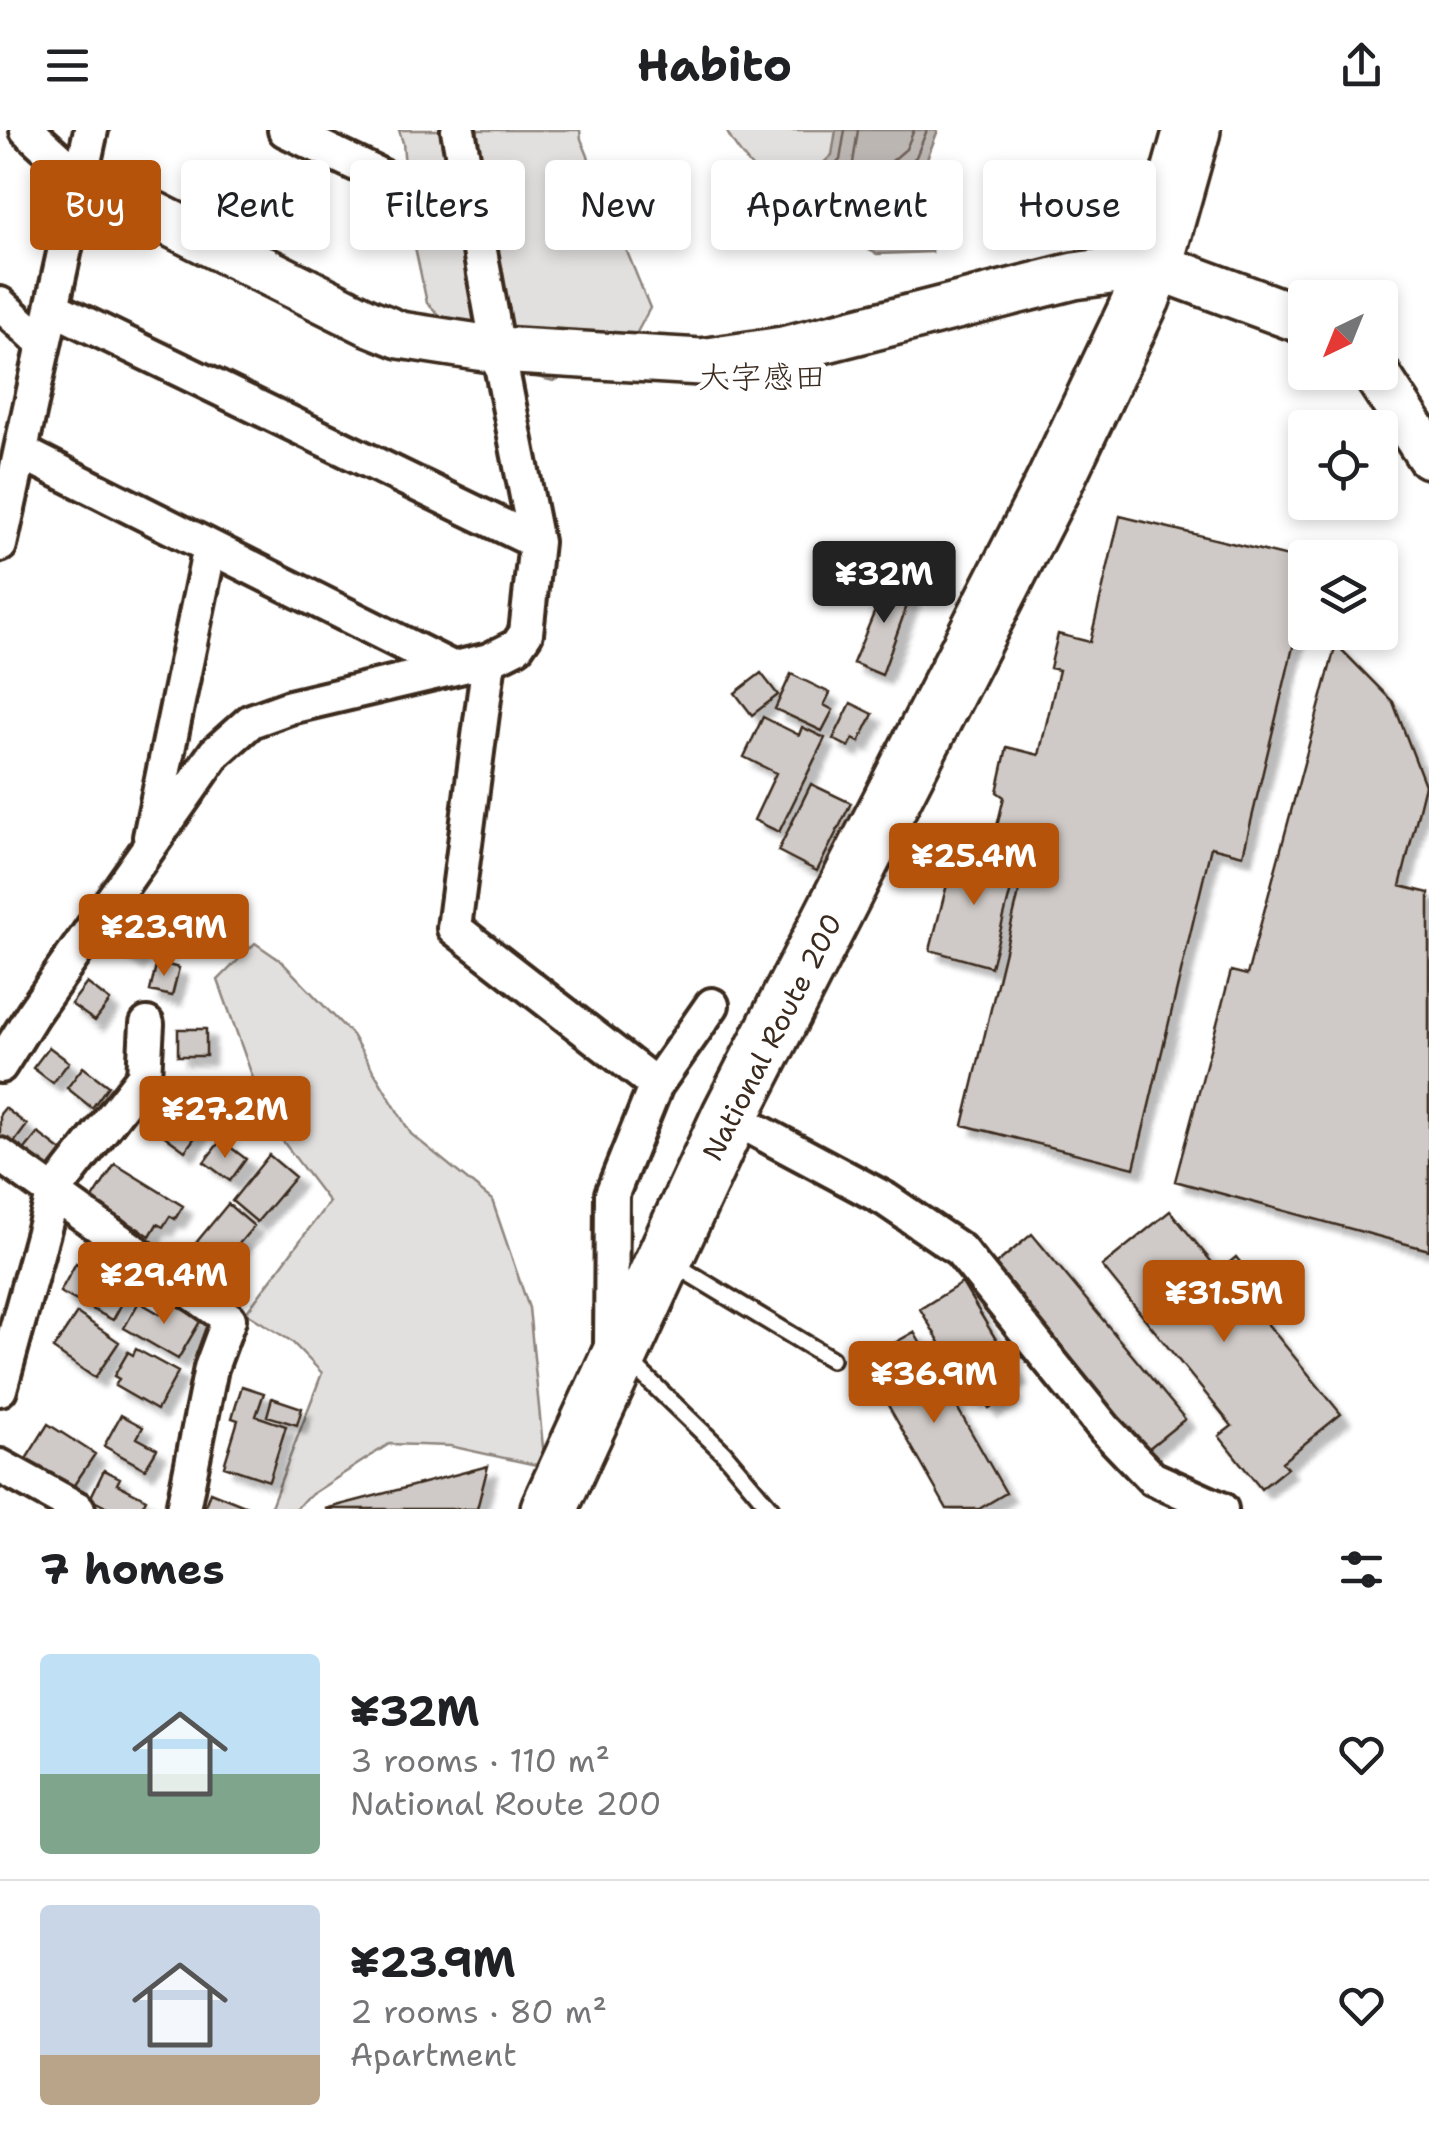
<!DOCTYPE html>
<meta charset="utf-8">
<style>
:root{--surface:#fff;--page:#f6f6f6;--text:#202124;--muted:#757577;--line:#e0e0e0;--accent:#b45309}
body{margin:0;font-family:"Shantell Sans","Klee One",sans-serif;background:var(--page);color:var(--text);height:100vh;display:flex;flex-direction:column;font-size:38px;white-space:nowrap}
*{box-sizing:border-box;margin:0}
p{font-size:32px;color:var(--muted)}
.icon{flex:none;width:55px;height:55px;fill:none;stroke:currentColor;stroke-width:2;stroke-linecap:round;stroke-linejoin:round}
.map{position:relative;height:1379px;overflow:hidden}
.panel{display:flex;flex-direction:column;background:var(--surface);flex:1}
.panel>*{flex:none}
.top-card{position:absolute;left:30px;top:30px;width:1370px;height:90px;display:flex;gap:20px}
.needle{width:65px;rotate:223deg}
.tools{position:absolute;left:1288px;top:150px;display:grid;gap:20px}
.tools a{display:grid;place-items:center;width:110px;height:110px;border-radius:10px;background:var(--surface);box-shadow:0 5px 15px #0003;font-size:50px}
.price{position:absolute;translate:-50% -85px;padding:0 22px;border-radius:10px;background:var(--accent);color:#fff;font-size:32px;line-height:65px;filter:drop-shadow(0 2px 5px #0008)}
.price::after{content:'';position:absolute;left:50%;top:60px;width:30px;height:22px;margin-left:-15px;background:inherit;clip-path:polygon(0 0,100% 0,50% 100%)}
.price.active{background:#222;color:#fff}
ul{padding:0;list-style:none}
li{display:flex;align-items:center;gap:30px;height:250px;padding:0 40px}
li+li{border-top:2px solid var(--line)}
li span{display:grid;place-items:center;flex:none;width:280px;height:200px;border-radius:10px;color:#555}
li>.icon{margin-inline-start:auto}
span .icon{width:120px;height:120px;fill:#fffc;stroke-width:1}
li b{font-size:42px}
h2{display:flex;justify-content:space-between;align-items:center;height:120px;padding:0 40px;font-size:42px}
.tag{padding:0 35px;border-radius:10px;background:var(--surface);box-shadow:0 5px 15px #0003;font-size:35px;line-height:90px}
.tag.active{background:var(--accent);color:#fff}
header{display:flex;justify-content:space-between;align-items:center;height:130px;padding:0 40px;background:var(--surface);font-size:45px;font-weight:700}
.map>svg:first-child{display:block}
.green{fill:#e2e0de;stroke:#8e857e;stroke-width:2.5}
.water{fill:#bcb6b3;stroke:#887e77;stroke-width:2.5}
.lines{fill:none;stroke-linecap:round;stroke-linejoin:round}
.shore{stroke:#6f625a;stroke-width:2.5}
.building{fill:#cfcac7;stroke:#3b2a1e;stroke-width:2.5;filter:url(#shadow)}
.lane-casing{stroke:#3b2a1e;stroke-width:22}
.street-casing{stroke:#3b2a1e;stroke-width:40}
.secondary-casing{stroke:#3b2a1e;stroke-width:52}
.highway-casing{stroke:#3b2a1e;stroke-width:62}
.lane{stroke:#fff;stroke-width:15}
.street{stroke:#fff;stroke-width:32}
.secondary{stroke:#fff;stroke-width:45}
.highway{stroke:#fff;stroke-width:55}
.labels{text-anchor:middle;dominant-baseline:central;stroke-width:10;stroke-linejoin:round;paint-order:stroke}
.street-label{font-size:28px;fill:#3b2a1e;stroke:#fff}
.quarter-label{font-size:32px;fill:#3b2a1e;stroke:#fff}
</style>
<header><svg class="icon" aria-label="menu" viewBox="0 0 24 24"><path d="M4 6h16M4 12h16M4 18h16"/></svg>Habito<svg class="icon" aria-label="share" viewBox="0 0 24 24"><path d="M12 15V3M7 8l5-5 5 5M5 13v7h14v-7"/></svg></header>
<div class="map">
<svg width="1429" height="1379" viewBox="0 0 1429 1379">
<defs>
<filter id="shadow"><feDropShadow dx="9" dy="9" stdDeviation="2.5" flood-color="#0004"/></filter>
</defs>
<rect width="100%" height="100%" fill="#fff"/>
<filter id="ink" filterUnits="userSpaceOnUse"><feTurbulence type="fractalNoise" baseFrequency=".01" numOctaves="2"/><feDisplacementMap in="SourceGraphic" scale="20" xChannelSelector="R" yChannelSelector="G"/><feConvolveMatrix kernelMatrix="1 2 1 2 8 2 1 2 1" color-interpolation-filters="sRGB"/></filter>
<g filter="url(#ink)">
<path class="green" d="M399 0H580L581 9 650 178 634 208 603 232 553 251 517 242 462 207 427 173 410 94 403 13Z
M726 0H929C921 29 901 61 878 81 866 91 848 96 834 103 795 76 747 43 726 0Z
M255 813 281 831 352 905 411 1004 492 1070 529 1178 545 1337 450 1316 389 1314 306 1368 296 1379H270L322 1243 291 1211 246 1183 329 1072 269 993 218 850Z"/>
<path class="water" d="M836 0H938L925 34 901 53 932 122 877 124 857 114 845 92 785 69 832 25Z"/>
<g class="lines">
<path class="shore" d="M845 0 840 30 809 60 807 65 851 84 864 106 878 113 908 112 911 109 891 52 894 45 916 27 927 0
M858 0 853 33 832 56 830 60 833 63C841 66 851 69 858 74 874 86 866 102 891 100L893 95 879 60V47L885 37 906 19 914 0"/>
</g>
<path class="building" d="M1120 386 1305 431V467L1243 725 1211 717 1134 1038 963 995 1028 725 992 717 1004 667 997 662 1007 617 1039 625 1059 540 1050 538 1058 504 1090 512Z
M890 445 914 456 882 545 853 533Z
M1336 514 1393 572 1425 655 1400 756 1429 763V1120L1175 1051 1231 841 1247 845Z
M761 543 778 565 752 585 735 563Z
M791 544 830 563 824 575 833 580 822 601 775 579Z
M851 573 873 584 859 612 853 609 849 617 833 609Z
M763 587 799 605 802 597 825 608 779 702 754 690 776 643 744 627Z
M811 654 851 673 817 741 778 721Z
M956 720 1017 736 991 837 930 820Z
M127 794 150 811 135 831 112 813Z
M157 832 179 838 172 866 150 861Z
M87 853 110 871 95 891 71 874Z
M178 899H206V926H178Z
M49 917 69 932 53 953 33 938Z
M83 937 108 956 92 978 67 958Z
M5 978 27 995 10 1018 0 1010V984Z
M176 979 201 999 185 1021 159 1002Z
M38 1003 63 1022 47 1043 21 1024Z
M221 1010 246 1029 230 1051 204 1032Z
M269 1025 295 1047 257 1092 232 1071Z
M115 1034 183 1076 175 1089 170 1086 163 1097 157 1094 150 1106 92 1070Z
M228 1074 254 1096 216 1141 190 1120Z
M1170 1081 1219 1141 1236 1127 1266 1164 1252 1175 1341 1284 1282 1332 1287 1338 1261 1359 1219 1306 1232 1296 1102 1136Z
M1032 1104 1185 1289 1143 1323 990 1139Z
M76 1133 128 1162 113 1190 60 1162Z
M962 1153 1018 1246 1005 1254 1012 1265 989 1278 980 1264 973 1268 920 1179Z
M168 1171 201 1190 178 1229 124 1198 139 1172 160 1184Z
M77 1183 119 1212 95 1248 53 1219Z
M914 1202 1006 1363 979 1379H947L863 1231Z
M136 1219 178 1242 157 1280 115 1256 119 1249 114 1246 128 1222 133 1225Z
M242 1256 264 1263 256 1286 286 1296 269 1351 224 1336 238 1290 232 1288Z
M272 1268 302 1278 297 1295 267 1286Z
M121 1285 143 1297 137 1308 157 1319 145 1339 104 1316Z
M48 1294 95 1324 72 1358 26 1329Z
M488 1336 477 1379H325Z
M104 1340 120 1348 117 1354 146 1369 141 1379H110L90 1369Z
M210 1362 252 1379H204Z"/>
<g class="lines">
<g class="lane-casing">
<path id="lane" d="M672 1133 831 1229
M627 1229 724 1323 771 1379"/>
</g>
<g class="street-casing">
<path id="street" d="M27 0 80 48
M285 0 473 90
M0 174 44 214
M53 178 536 412
M21 322 452 538
M0 415 91 0
M489 530 454 798 656 955
M150 707 210 417
M0 936 33 883 215 623 251 591 290 577 489 530 517 516 526 503 536 412 498 220 458 0
M730 986 885 1069 960 1120 1105 1299 1152 1348 1221 1379
M0 1025 229 1189 211 1238 183 1379
M611 1219 612 1064 656 955 712 875
M0 1259 54 1062 144 946 147 894
M0 1336 78 1379"/>
</g>
<g class="secondary-casing">
<path id="secondary" d="M80 48 368 192 400 205 498 220 701 232 783 220 1074 146 1154 135 1305 191
M1375 242 1429 325"/>
</g>
<g class="highway-casing">
<path id="highway" d="M549 1379 730 986 1053 355 1142 168 1154 135 1192 0"/>
</g>
<use href="#lane" class="lane"/>
<use href="#street" class="street"/>
<use href="#secondary" class="secondary"/>
<use href="#highway" class="highway"/>
</g>
</g>
<g class="labels">
<g class="street-label">
<text transform="translate(772 907) rotate(-63)">National Route 200</text>
</g>
<g class="quarter-label">
<text x="762" y="246">大字感田</text>
</g>
</g>
</svg>
<div class="tools">
<a><svg class="needle" viewBox="-14 -14 28 28"><path d="M0-13l5 13h-10z" fill="#e53935"/><path d="M0 13l5-13h-10z" fill="#757577"/></svg></a>
<a><svg class="icon" aria-label="locate" viewBox="0 0 24 24"><circle cx="12" cy="12" r="6"/><path d="M12 2v4M12 18v4M2 12h4M18 12h4"/></svg></a>
<a><svg class="icon" aria-label="layers" viewBox="0 0 24 24"><path d="M12 4l9 5-9 5-9-5zM3 14l9 5 9-5"/></svg></a>
</div>
<b class="price active" style="left:884px;top:496px">¥32M</b>
<b class="price" style="left:974px;top:778px">¥25.4M</b>
<b class="price" style="left:164px;top:849px">¥23.9M</b>
<b class="price" style="left:225px;top:1031px">¥27.2M</b>
<b class="price" style="left:164px;top:1197px">¥29.4M</b>
<b class="price" style="left:1224px;top:1215px">¥31.5M</b>
<b class="price" style="left:934px;top:1296px">¥36.9M</b>
<div class="top-card">
<a class="tag active">Buy</a>
<a class="tag">Rent</a>
<a class="tag">Filters</a>
<a class="tag">New</a>
<a class="tag">Apartment</a>
<a class="tag">House</a>
</div>
</div>
<section class="panel">
<h2>7 homes<svg class="icon" aria-label="filters" viewBox="0 0 24 24"><path d="M4 7h16M4 17h16"/><circle cx="9" cy="7" r="2"/><circle cx="15" cy="17" r="2"/></svg></h2>
<ul>
<li><span style="background:linear-gradient(#bfe0f5 60%,#7fa58c 0)"><svg class="icon" aria-label="home" viewBox="0 0 24 24"><path d="M3 11l9-7 9 7M6 9v11h12V9"/></svg></span><div><b>¥32M</b><p>3 rooms · 110 m²</p><p>National Route 200</p></div><svg class="icon" aria-label="heart" viewBox="0 0 24 24"><path d="M12 20l-8-8c-3-5 5-10 8-4 3-6 11-1 8 4z"/></svg></li>
<li><span style="background:linear-gradient(#c9d6e8 75%,#b9a48a 0)"><svg class="icon" aria-label="home" viewBox="0 0 24 24"><path d="M3 11l9-7 9 7M6 9v11h12V9"/></svg></span><div><b>¥23.9M</b><p>2 rooms · 80 m²</p><p>Apartment</p></div><svg class="icon" aria-label="heart" viewBox="0 0 24 24"><path d="M12 20l-8-8c-3-5 5-10 8-4 3-6 11-1 8 4z"/></svg></li>
</ul>
</section>
